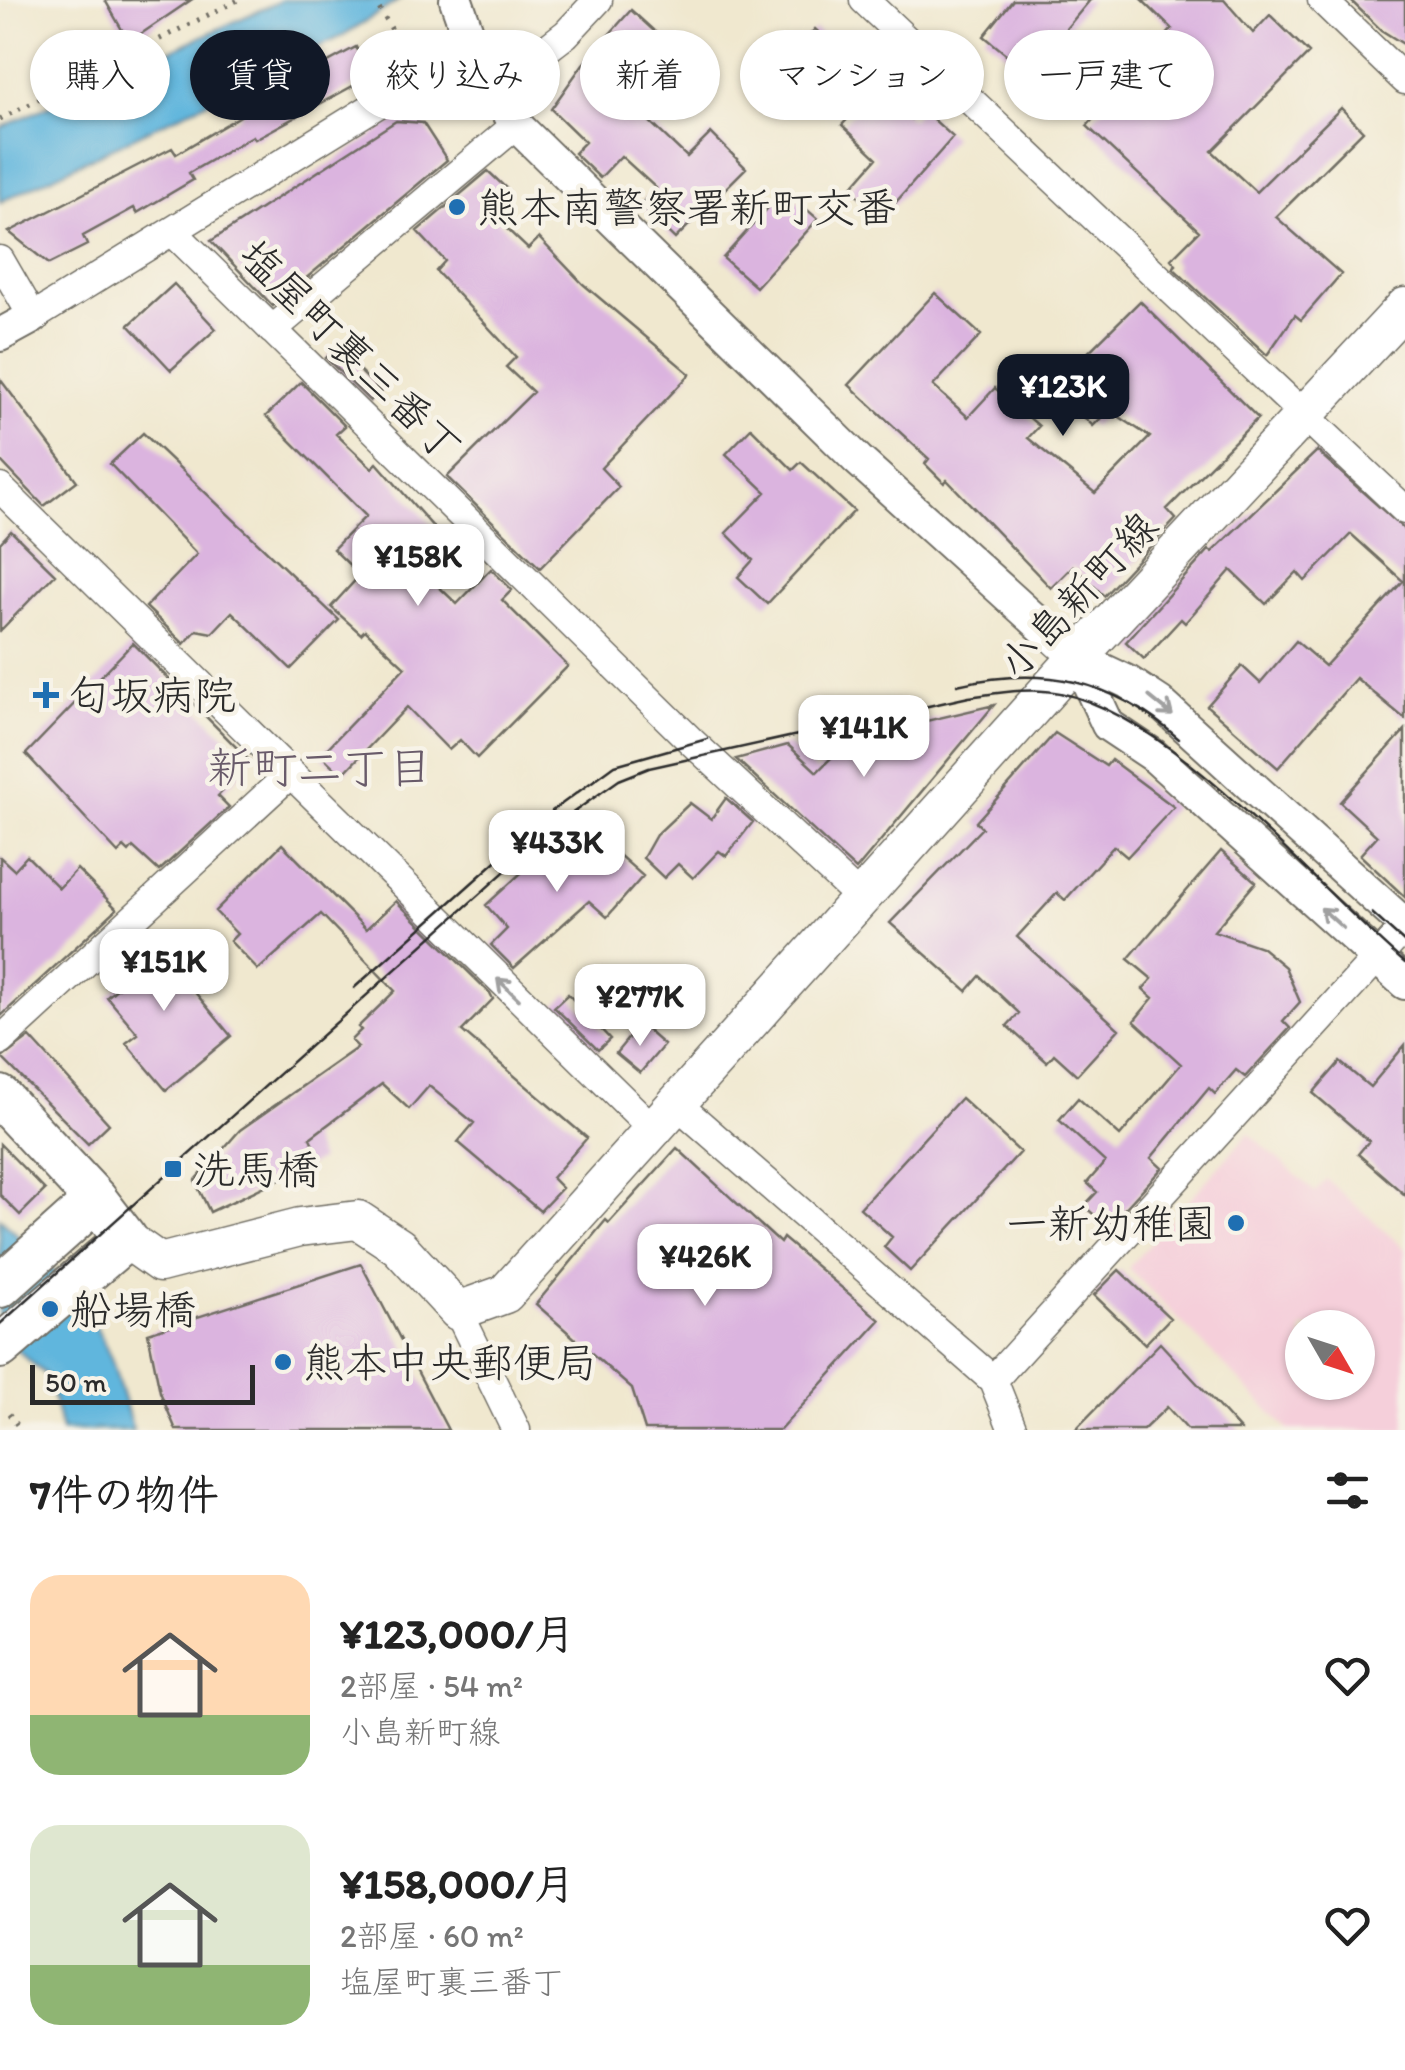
<!DOCTYPE html>
<html lang="ja">
<meta charset="utf-8">
<style>
:root{--surface:#fff;--page:#f2f2f2;--text:#222;--muted:#767676;--accent:#111827}
body{margin:0;font-family:Itim,"Klee One",sans-serif;background:var(--page);color:var(--text);height:100vh;display:flex;flex-direction:column;font-size:38px;white-space:nowrap}
*{box-sizing:border-box;margin:0}
p{font-size:32px;color:var(--muted)}
.icon{flex:none;width:55px;height:55px;fill:none;stroke:currentColor;stroke-width:2;stroke-linecap:round;stroke-linejoin:round}
.map{position:relative;height:1430px;overflow:hidden}
.sheet{display:flex;flex-direction:column;background:var(--surface);flex:1}
.sheet>*{flex:none}
.top-card{position:absolute;left:30px;top:30px;width:1345px;height:90px;display:flex;gap:20px}
.needle{width:65px;rotate:129deg}
.buttons{position:absolute;left:1285px;top:1310px;display:grid;gap:20px}
.buttons a{display:grid;place-items:center;width:90px;height:90px;border-radius:50%;background:var(--surface);box-shadow:0 2px 8px #0004;font-size:50px}
.scale{position:absolute;left:30px;bottom:25px;width:225px;box-sizing:border-box;padding-left:10px;border:5px solid #2b2b2b;border-top:0;font-size:28px;line-height:35px;white-space:nowrap;color:#2b2b2b;-webkit-text-stroke:8px #f7f3e8;paint-order:stroke}
.price{position:absolute;translate:-50% -85px;padding:0 22px;border-radius:20px;background:#fff;color:#222;font-size:32px;line-height:65px;filter:drop-shadow(0 2px 5px #0008)}
.price::after{content:'';position:absolute;left:50%;top:60px;width:30px;height:22px;margin-left:-15px;background:inherit;clip-path:polygon(0 0,100% 0,50% 100%)}
.price.on{background:var(--accent);color:#fff}
ul{padding:0;list-style:none}
li{display:flex;align-items:center;gap:30px;height:250px;padding:0 30px}
li span{display:grid;place-items:center;flex:none;width:280px;height:200px;border-radius:30px;color:#555}
li>.icon{margin-inline-start:auto}
span .icon{width:120px;height:120px;fill:#fffc;stroke-width:1}
li b{font-size:42px}
h2{display:flex;justify-content:space-between;align-items:center;height:120px;padding:0 30px;font-size:42px}
.chip{padding:0 35px;border-radius:45px;background:var(--surface);box-shadow:0 2px 8px #0004;font-size:35px;line-height:90px}
.chip.on{background:var(--accent);color:#fff}
.map>svg:first-child{display:block}
.built{fill:#f5cfda;fill-rule:evenodd}
.water{fill:#61b6dd;stroke:#467084;stroke-width:2.5}
.building{fill:#dbb4df}
.lines{fill:none;stroke-linecap:round;stroke-linejoin:round}
.minor-casing{stroke:#706d64;stroke-width:31}
.tertiary-casing{stroke:#706d64;stroke-width:36}
.secondary-casing{stroke:#706d64;stroke-width:41}
.primary-casing{stroke:#706d64;stroke-width:46}
.path{stroke:#706d64;stroke-width:5;stroke-dasharray:2.5 8;stroke-linecap:butt}
.minor{stroke:#fff;stroke-width:28}
.tertiary{stroke:#fff;stroke-width:32}
.secondary{stroke:#fff;stroke-width:38}
.primary{stroke:#fff;stroke-width:42}
.tram{stroke:#2b2b2b;stroke-width:2.5}
.oneway{stroke:#a0a0a0}
.poi-dot{fill:#1f6fb2;stroke:#f7f3e8;stroke-width:4}
.labels{text-anchor:middle;dominant-baseline:central;stroke-width:9;stroke-linejoin:round;paint-order:stroke}
.poi-label{font-size:42px;fill:#2b2b2b;stroke:#f7f3e8;text-anchor:start}
.street-label{font-size:42px;fill:#2b2b2b;stroke:#f7f3e8}
.neighbourhood-label{font-size:45px;fill:#695b6a;stroke:#f7f3e8}
</style>
<div class="map">
<svg width="1405" height="1430" viewBox="0 0 1405 1430">
<rect width="100%" height="100%" fill="#f7f3e8"/>
<filter id="ink" filterUnits="userSpaceOnUse"><feTurbulence type="fractalNoise" baseFrequency=".01" numOctaves="2"/><feDisplacementMap in="SourceGraphic" scale="20" xChannelSelector="R" yChannelSelector="G"/><feConvolveMatrix kernelMatrix="1 2 1 2 8 2 1 2 1" color-interpolation-filters="sRGB"/></filter>
<filter id="wash" filterUnits="userSpaceOnUse"><feTurbulence type="fractalNoise" baseFrequency=".0048" numOctaves="4" result="noise"/><feDisplacementMap in="SourceGraphic" scale="40" xChannelSelector="R" yChannelSelector="G"/><feGaussianBlur stdDeviation="2.25" result="paint"/><feColorMatrix in="noise" values="0 0 0 0 0 0 0 0 0 0 0 0 0 0 0 0 0 1.4 0 .05"/><feComposite in="paint" operator="in"/></filter>
<g filter="url(#wash)">
<rect width="100%" height="100%" fill="#f0e8cf"/>
<path class="built" d="M1249 1133 1315 1192 1326 1179 1405 1249V1430H1288L1128 1268ZM1302 1328H1358V1382H1302Z"/>
<path class="water" d="M282 0H399L344 35 0 202V128Z
M0 1218 83 1300 111 1358 133 1430H61L48 1377 0 1335Z"/>
<g id="blocks">
<path class="building" d="M105 0H191L129 42Z
M1013 0H1090L1029 73 984 36Z
M1142 0H1224L1253 33 1270 15 1309 53 1212 151 1256 192 1341 108 1363 131 1276 217 1341 274 1301 320 1295 315 1267 355 1173 268 1176 265 1171 259 1199 231 1087 126 1172 29Z
M1350 0H1405V45L1381 30Z
M631 10 675 50 629 102 687 157 711 133 746 168 675 239 640 205 656 188 621 156 600 178 574 153 585 142 551 109 583 64Z
M815 29 911 119 921 108 953 137 882 218 850 189 877 158 842 125 856 110 829 84 814 99 780 67Z
M356 47 371 76 255 139 253 136 189 173 193 180 137 213 134 208 83 236 87 245 49 264 9 232 172 148 176 154 242 115 239 110Z
M396 121 423 123 447 160 273 306 211 241Z
M488 171 508 190 488 211 528 249 539 238 583 284 690 374 601 468 619 487 540 568 447 477 533 392 506 367 516 357 436 271 445 261 417 231Z
M784 190 818 219 756 287 723 258Z
M174 284 216 329 171 370 129 325Z
M935 293 981 335 933 386 968 417 995 388 1039 426 1028 438 1095 493 1150 437 1109 410 1093 426 1053 387 1140 301 1258 418 1167 509 1176 519 1104 596 1073 566 1051 588 947 480 944 483 925 464 929 459 849 385Z
M337 348 381 392 370 401 326 358Z
M0 379 77 481 44 506 0 460Z
M301 382 345 426 336 434 372 468 377 463 448 544 421 570 457 604 491 569 512 590 502 600 568 666 477 758 460 740 449 750 407 707 342 775 321 755 405 667 365 630 361 634 331 607 360 575 333 549 366 516 266 416Z
M751 428 793 470 801 462 854 511 767 604 738 577 753 560 726 533 766 492 726 454Z
M143 433 339 620 291 669 232 612 212 633 197 630 184 644 146 607 197 554 110 464Z
M1317 451 1405 530V719L1356 678 1278 768 1207 706 1242 666 1260 683 1296 641 1325 666 1403 581 1351 534 1305 581 1297 572 1266 604 1231 570 1185 623 1181 619 1144 659 1126 642 1209 550 1212 552Z
M11 531 55 574 0 631V543Z
M133 643 251 762 218 796 229 807 159 871 133 847 129 852 124 847 118 853 26 754Z
M994 705 856 870 736 759 788 745 817 772 839 750 844 754 864 734 870 740 888 720 897 728Z
M1405 730V897L1360 855 1377 836 1340 802Z
M1055 733 1106 766 1111 760 1174 807 1127 857 1114 846 1065 900 1057 893 1017 937 1119 1029 1077 1075 1054 1054 1047 1062 1007 1026 1019 1013 980 976 967 991 890 923 982 828 976 822Z
M726 798 753 822 726 856 719 851 693 878 678 864 664 878 643 858 656 835 690 803 711 819Z
M566 832 596 865 611 848 643 876 607 917 589 901 514 968 491 945 507 929 486 905Z
M282 844 366 929 396 901 490 993 493 999 462 1031 587 1138 552 1178 562 1188 540 1211 458 1142 474 1123 429 1086 409 1109 382 1084 310 1138 320 1160 210 1212 195 1181 240 1130 358 1047 351 1040 361 1030 358 1027 395 991 321 914 258 970 230 941 237 934 215 911Z
M1221 851 1256 882 1214 931 1261 947 1285 967 1300 1002 1283 1021 1290 1028 1245 1077 1236 1070 1215 1094 1209 1088 1151 1158 1162 1168 1108 1227 1084 1206 1097 1192 1087 1183 1105 1162 1059 1120 1078 1098 1120 1136 1181 1064 1134 1021 1153 998 1143 989 1152 979 1128 959Z
M27 856 59 888 77 869 117 909 0 1017V857L14 870Z
M142 934 152 940 231 1036 166 1090 126 1043 138 1034 107 997 132 976 117 957Z
M568 994 610 1039 598 1050 554 1007Z
M640 1024 664 1045 640 1073 616 1053Z
M30 1037 109 1124 88 1144 2 1058Z
M1405 1045V1195L1358 1154 1369 1141 1313 1093 1340 1062 1370 1087Z
M961 1098 1020 1152 910 1271 884 1247 892 1237 860 1208Z
M0 1144 45 1190 20 1215 0 1195Z
M677 1148 780 1243 783 1238 880 1320 780 1430H645L632 1389 536 1304 606 1220 609 1223Z
M361 1264 448 1430H176L160 1392 148 1333Z
M1119 1270 1170 1318 1145 1344 1094 1295Z
M1160 1343 1240 1430H1188L1167 1407 1143 1430H1075Z"/>
</g>
</g>
<g filter="url(#ink)">
<use href="#blocks" fill-opacity="0" stroke="#706d64" stroke-width="2.5"/>
<g class="lines">
<g class="minor-casing">
<path id="minor" d="M864 0 1405 510
M1322 0 1405 80
M494 89 566 34 598 0
M173 232 692 742 862 900
M0 260 33 317 410 84 476 57
M272 330 516 125
M0 488 654 1130
M0 1041 289 775
M677 1104 993 1380 1013 1430
M458 1311 516 1430
M993 1380 1405 927"/>
</g>
<g class="tertiary-casing">
<path id="tertiary" d="M456 0 476 57 516 125 858 460 1077 658 1128 682 1160 703 1405 925
M0 335 33 317
M1077 658 1108 725 1153 755 1405 983"/>
</g>
<g class="secondary-casing">
<path id="secondary" d="M126 1239 160 1263 300 1227 358 1220 399 1247 458 1311 505 1294 1077 658 1405 307"/>
</g>
<g class="primary-casing">
<path id="primary" d="M0 1097 96 1200 126 1239 0 1347
M0 1286 96 1200"/>
</g>
<path class="path" d="M374 0 397 38
M0 119 238 0
M9 1414 21 1430"/>
<use href="#minor" class="minor"/>
<use href="#tertiary" class="tertiary"/>
<use href="#secondary" class="secondary"/>
<use href="#primary" class="primary"/>
<path class="tram" d="M957 685C1043 666 1111 678 1179 739
M552 811 615 765 707 739
M1372 913 1405 943
M354 988 503 855
M0 1324 561 821 619 780 649 768 969 697C999 693 1030 687 1060 693 1176 717 1313 885 1405 963"/>
</g>
<defs><path id="oneway-shaft" d="M-6 0H5M1.5-3L5.5 0L1.5 3" fill="none" stroke-width="1.6" stroke-linecap="round" stroke-linejoin="round" transform="scale(2.5)"/></defs>
<g class="oneway">
<use href="#oneway-shaft" transform="translate(1161 706) rotate(39)"/>
<use href="#oneway-shaft" transform="translate(1332 918) rotate(-138)"/>
<use href="#oneway-shaft" transform="translate(508 989) rotate(-136)"/>
</g>
</g>
<g class="poi-dot">
<circle cx="457" cy="207" r="10"/>
<path d="M41 680h10v10h10v10h-10v10h-10v-10h-10v-10h10z"/>
<rect x="163" y="1159" width="20" height="20" rx="5"/>
<circle cx="1236" cy="1223" r="10"/>
<circle cx="50" cy="1309" r="10"/>
<circle cx="283" cy="1362" r="10"/>
</g>
<g class="labels">
<g class="poi-label">
<text x="477" y="207">熊本南警察署新町交番</text>
<text x="68" y="695">匂坂病院</text>
<text x="193" y="1169">洗馬橋</text>
<text x="1216" y="1223" text-anchor="end">一新幼稚園</text>
<text x="70" y="1309">船場橋</text>
<text x="303" y="1362">熊本中央郵便局</text>
</g>
<g class="street-label">
<text transform="translate(351 351) rotate(45)">塩屋町裏三番丁</text>
<text transform="translate(1078 595) rotate(-47)">小島新町線</text>
</g>
<g class="neighbourhood-label">
<text x="320" y="767">新町二丁目</text>
</g>
</g>
</svg>
<div class="buttons">
<a><svg class="needle" viewBox="-14 -14 28 28"><path d="M0-13l5 13h-10z" fill="#e53935"/><path d="M0 13l5-13h-10z" fill="#767676"/></svg></a>
</div>
<div class="scale">50 m</div>
<b class="price on" style="left:1063px;top:439px">¥123K</b>
<b class="price" style="left:418px;top:609px">¥158K</b>
<b class="price" style="left:864px;top:780px">¥141K</b>
<b class="price" style="left:557px;top:895px">¥433K</b>
<b class="price" style="left:164px;top:1014px">¥151K</b>
<b class="price" style="left:640px;top:1049px">¥277K</b>
<b class="price" style="left:705px;top:1309px">¥426K</b>
<div class="top-card">
<a class="chip">購入</a>
<a class="chip on">賃貸</a>
<a class="chip">絞り込み</a>
<a class="chip">新着</a>
<a class="chip">マンション</a>
<a class="chip">一戸建て</a>
</div>
</div>
<section class="sheet">
<h2>7件の物件<svg class="icon" aria-label="filters" viewBox="0 0 24 24"><path d="M4 7h16M4 17h16"/><circle cx="9" cy="7" r="2"/><circle cx="15" cy="17" r="2"/></svg></h2>
<ul>
<li><span style="background:linear-gradient(#ffd9b3 70%,#8fb573 0)"><svg class="icon" aria-label="home" viewBox="0 0 24 24"><path d="M3 11l9-7 9 7M6 9v11h12V9"/></svg></span><div><b>¥123,000/月</b><p>2部屋 · 54 m²</p><p>小島新町線</p></div><svg class="icon" aria-label="heart" viewBox="0 0 24 24"><path d="M12 20l-8-8c-3-5 5-10 8-4 3-6 11-1 8 4z"/></svg></li>
<li><span style="background:linear-gradient(#dfe7d0 70%,#8fb573 0)"><svg class="icon" aria-label="home" viewBox="0 0 24 24"><path d="M3 11l9-7 9 7M6 9v11h12V9"/></svg></span><div><b>¥158,000/月</b><p>2部屋 · 60 m²</p><p>塩屋町裏三番丁</p></div><svg class="icon" aria-label="heart" viewBox="0 0 24 24"><path d="M12 20l-8-8c-3-5 5-10 8-4 3-6 11-1 8 4z"/></svg></li>
</ul>
</section>
